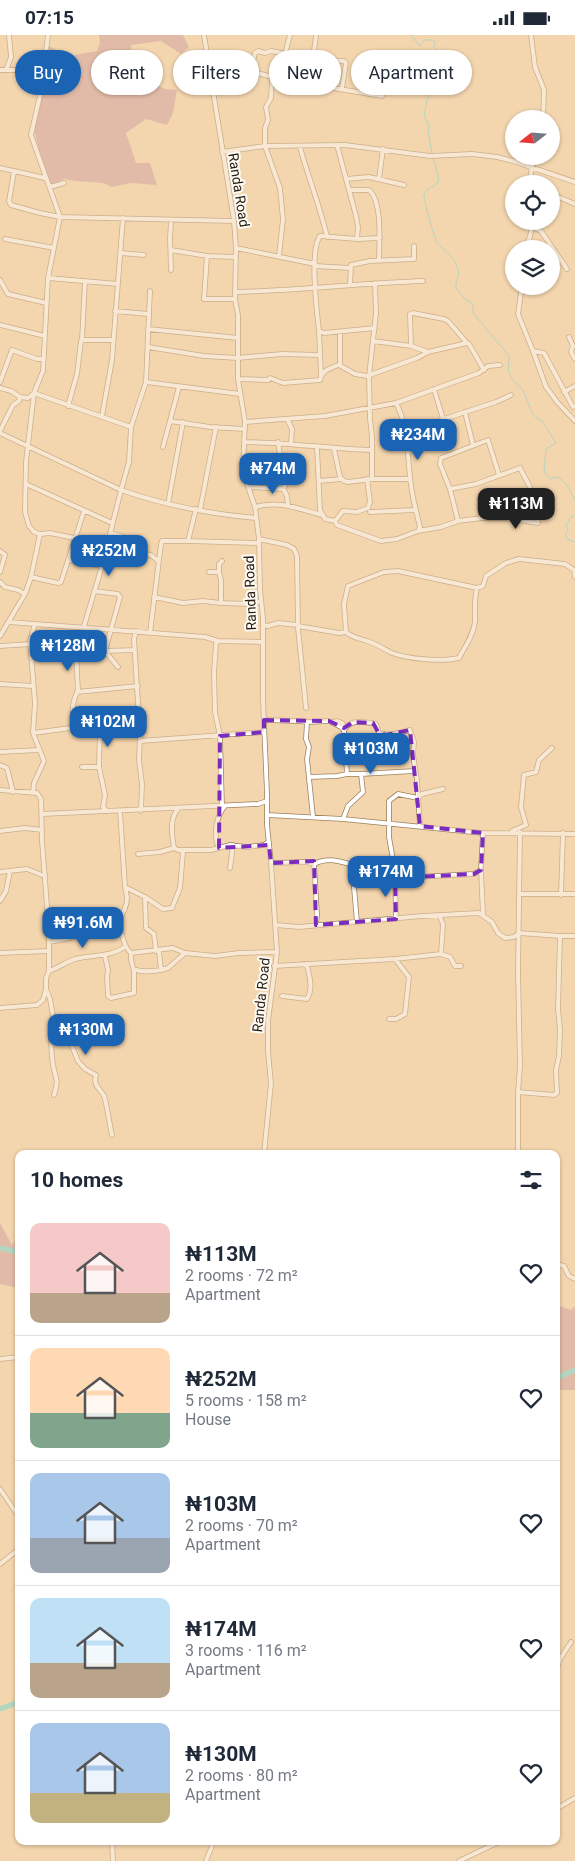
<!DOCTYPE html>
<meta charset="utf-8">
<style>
:root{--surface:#fff;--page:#f2f2f3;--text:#1f2937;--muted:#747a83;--line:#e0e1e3;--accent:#1b64b3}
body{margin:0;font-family:Roboto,sans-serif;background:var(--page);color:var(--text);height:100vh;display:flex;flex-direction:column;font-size:19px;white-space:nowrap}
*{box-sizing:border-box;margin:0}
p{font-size:16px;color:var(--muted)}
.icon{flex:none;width:28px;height:28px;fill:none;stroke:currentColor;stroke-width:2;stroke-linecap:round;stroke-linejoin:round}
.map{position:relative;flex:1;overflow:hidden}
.details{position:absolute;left:15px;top:1115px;width:545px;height:695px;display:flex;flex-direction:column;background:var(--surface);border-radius:10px;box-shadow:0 1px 4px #0004}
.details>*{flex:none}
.hud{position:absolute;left:15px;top:15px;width:545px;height:45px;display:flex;gap:10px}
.needle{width:32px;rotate:253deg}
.controls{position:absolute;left:505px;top:75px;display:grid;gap:10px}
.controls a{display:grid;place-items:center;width:55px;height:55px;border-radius:50%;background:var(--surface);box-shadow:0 1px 4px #0004;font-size:25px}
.price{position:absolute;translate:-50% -42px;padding:0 11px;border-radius:10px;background:var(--accent);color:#fff;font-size:16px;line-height:32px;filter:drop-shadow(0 1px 2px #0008)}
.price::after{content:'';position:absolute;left:50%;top:30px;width:15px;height:11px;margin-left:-8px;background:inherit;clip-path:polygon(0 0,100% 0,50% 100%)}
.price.active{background:#222;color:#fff}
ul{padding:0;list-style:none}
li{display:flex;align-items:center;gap:15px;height:125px;padding:0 15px}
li+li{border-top:1px solid var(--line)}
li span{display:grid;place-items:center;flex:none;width:140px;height:100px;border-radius:10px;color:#555}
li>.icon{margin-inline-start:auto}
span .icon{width:60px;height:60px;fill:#fffc;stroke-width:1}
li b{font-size:21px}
h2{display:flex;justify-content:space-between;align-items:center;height:60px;padding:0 15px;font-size:21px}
.tag{padding:0 18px;border-radius:22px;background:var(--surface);box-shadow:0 1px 4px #0004;font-size:18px;line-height:45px}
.tag.active{background:var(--accent);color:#fff}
.status{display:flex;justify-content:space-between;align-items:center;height:35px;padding:0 25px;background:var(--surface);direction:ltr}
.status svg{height:14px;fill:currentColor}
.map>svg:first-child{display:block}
.green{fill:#cf9c9f}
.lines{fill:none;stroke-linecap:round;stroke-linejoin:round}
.stream{stroke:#6bd6d4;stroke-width:1}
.river{stroke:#6bd6d4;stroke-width:5.5}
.street-casing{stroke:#9c805c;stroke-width:5.5}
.street{stroke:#fff;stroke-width:4}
.marked{fill:none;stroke:#7b2cbf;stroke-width:4;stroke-dasharray:10 6;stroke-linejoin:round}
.labels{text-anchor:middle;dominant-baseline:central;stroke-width:4;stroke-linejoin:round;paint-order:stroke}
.street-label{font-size:14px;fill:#2c2112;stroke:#fefbf7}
</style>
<div class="status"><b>07:15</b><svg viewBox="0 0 49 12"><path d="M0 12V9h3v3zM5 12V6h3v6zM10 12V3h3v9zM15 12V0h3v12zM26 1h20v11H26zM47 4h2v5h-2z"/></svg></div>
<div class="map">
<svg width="575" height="1826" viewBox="0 0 575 1826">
<rect width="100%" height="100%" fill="#f3d5ae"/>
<path class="green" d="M99 0H183L189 12 181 19 161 6 131 10 133 38 153 40 156 50 165 54 177 55 173 78 167 90 146 84 126 98 136 128H150L157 150 131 148 112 152 103 148 75 146 64 144 52 150 46 143 34 95 46 38 49 11 68 21 97 16 100 8Z
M0 1188 12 1210 19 1199V1253L0 1249Z
M556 1270 571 1275 575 1271V1355H556Z"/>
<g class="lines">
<path class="stream" d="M411 0 420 11 424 5H432L435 7 434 12 438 18 431 25 437 37 433 55 427 65 424 81 429 91 428 96 432 119
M433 123 439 144C437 153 426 152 424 160 423 163 435 205 437 208 445 216 455 223 458 234 460 241 455 246 456 253L464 263 473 269V278L509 321C510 326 507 332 509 337 510 344 517 348 521 353 530 364 527 380 542 386L556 408 546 414 544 437 550 444 555 442 560 443 567 450 575 465
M575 480 570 483 566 491 568 495 565 500 567 504 575 507"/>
<path class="river" d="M0 1213 19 1217
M556 1343 575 1335
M0 1674 19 1667"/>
<g class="street-casing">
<path id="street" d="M204 0 234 186 236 213 235 264 238 280V344L245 387 243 434 244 440 255 472 259 504 260 554 263 583V665L267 758V790L271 828 277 917 268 986V1017L271 1048 264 1119
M531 0 535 32 544 55 543 84
M285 19 290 0
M313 24 316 0
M251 34 255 18 258 16 265 18 271 16 313 24 344 26 346 28 342 53
M0 35H44
M6 35 11 22 9 0
M209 35 251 34 257 38 284 45 382 61
M272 42 271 63 266 72 268 85 265 93V111L280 153 283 184 279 221
M337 110 356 181 358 192 357 204
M300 112C308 142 320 171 327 202
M222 117 265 111 345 110 430 121 472 119 497 122 513 126 575 147
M0 133 45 143
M14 137 9 166 11 170 40 178 60 182 31 100 41 56 48 0
M346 144 369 142 404 150
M379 144 383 114
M529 149 534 121
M50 152 64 148
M350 155H369C383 167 379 209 379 226
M551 159 575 169
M171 185 170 204 171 235
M532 186 534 193 541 196 567 234
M5 204 54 213
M236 213 315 229
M524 214 530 202 532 190
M171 215 207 221
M121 218 144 220
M315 231 350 233
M48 243 118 249
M0 245 8 259 46 268
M350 250 351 230 370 226 414 224V211
M522 251 518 279 533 316 544 318 573 372 575 371
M150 256 146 347 131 392 129 427 121 455C164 470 210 479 256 483
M235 257C298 256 360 248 423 246
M235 264H204L207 221 236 222
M115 276 148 279
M0 290 45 301
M375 293 324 298 319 296C317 277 309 216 320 201L357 204 380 203
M148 294 238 303
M319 296 321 340
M569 302 573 311 571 317 575 324
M82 305 85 246
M373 306 411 311 428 317
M411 311 410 279 413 278 444 284 448 286 467 308
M148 312 204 321 238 323 282 319 320 320
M533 316 546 352 558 368 575 386
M339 330 355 339 367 341 417 323 428 317 467 308 469 309 484 335
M238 344 268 345 270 343 283 348 320 345C323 333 331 334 340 329V297
M0 347 12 315 37 324H43
M146 347 240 359
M0 353 11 356 20 362
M434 354 443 384
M564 357 575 351
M68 371 77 339 81 306 84 305H113
M465 377 473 410
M102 381 112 325 123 183
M170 386 210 392 245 394
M288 386 292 394 291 409
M245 387 325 381 396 368 479 338 488 331 500 330
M0 396 13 370 19 366 20 362 28 363 34 358 131 392
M0 398 121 455 102 531 84 591
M406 399 426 392 435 387 496 367 511 360
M244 407C287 407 329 414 371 415
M163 412 179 352
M317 413 320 475 325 484 335 486 343 476 357 477 368 473 370 467 367 444
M334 414 340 442 344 446 348 447 372 444H410
M372 444V402L370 384 369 341 376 278 375 248
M319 446 341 444
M26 449 112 488
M248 452 283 454 285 451 278 407
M283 453 287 461 288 471
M168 469 183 387
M255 472C280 465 298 474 322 480
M196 474 188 506 259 508
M200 475 216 392
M370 477 416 475
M335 486 337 490 381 506 397 504 418 496 420 492C416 476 411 458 410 441 407 417 408 390 396 368
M458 486 450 454 440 429 441 423 488 405 499 440
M418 496 441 492 458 486 482 483H505L538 488 530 452 520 433 476 449 450 454
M111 498 130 504 141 518 151 520 157 525
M74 503 50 498 40 499 34 497 29 491 25 477 26 427 34 358 43 336 48 243 60 182 234 186
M259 504 287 510 294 514 297 521 298 593 306 673
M0 516 5 520 0 537
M68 525 102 531
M209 537H219L221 545V568
M219 537V529L222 526
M31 542 58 548 61 547 84 476
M0 547 5 552 18 555 25 559
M94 556 118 559 120 562 105 616 135 615
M154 562 183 568 203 566 221 568 249 569 261 566
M9 587 205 602 218 606 263 607
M263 590 268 591 278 588 298 590
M298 591 339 598 346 597C352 603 359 603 367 606 376 609 384 614 392 618 408 624 442 627 459 623 465 612 474 599 475 586 475 574 474 565 477 553
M136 596 134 604 140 700 139 725 142 749 141 776
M346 597 344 569 348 551 384 537 398 536 477 553 483 551 486 541 506 528 519 524 565 529 574 535 575 542
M150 598 161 509 162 506H188
M0 601 25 559 31 542 40 499
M218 606 216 609 214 637 215 677 220 701 222 771
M0 611 31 609
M76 616 78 656
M32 620 105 616 118 632
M0 649 33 651
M264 685 299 686 307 687 329 686 341 692 344 695C351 684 361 687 373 688L376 689 379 698C391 702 399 697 410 695L414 707 413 720 417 745 420 791
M307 687 306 704 309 712 307 724 313 782
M333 687 337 686 342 688 345 693
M78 692C70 682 72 669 77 657L138 651
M33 698 78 692H124L140 690
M140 706 264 697
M0 717 39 715
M0 730 7 733 13 757
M82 732H99L105 760 103 772 107 776
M99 732 100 693
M361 739 414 736
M309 742 337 741 347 739
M0 755 37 758 41 764 42 806 49 897V936L46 943V954L50 964 54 986 70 1006 78 1026 85 1034 96 1040C93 1051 99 1052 104 1061 106 1065 110 1092 112 1100
M33 757 34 748 44 726 33 698 35 668 30 606 35 589
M178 774C169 785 172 799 174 813L178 815H211L230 810 247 812 264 810 268 807
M42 779 258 769 267 766
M267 780 343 784 483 798 575 799
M343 784 348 771 363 757 361 739H347L344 695
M0 796 25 793 42 795
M512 796 526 790 521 772 524 740 536 737 539 725 552 713
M520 797 518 936 520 1031 518 1057 554 1060 557 1058 556 1035 559 1021 560 995 558 974 560 901H575
M219 813C213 801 216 781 225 771
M138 819 160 817 174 813
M271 828 307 827 314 829 317 880 316 890
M314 829C327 822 339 826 353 830V841L357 839 365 842 379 840 400 843 474 839 481 835
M230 833 233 810
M0 837 27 834 42 840 45 839
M353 841 357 887
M125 852 145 862 163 874 172 873 180 853 183 817 180 815
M521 859H575
M561 860 563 798
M145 862 146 893 154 899 156 916
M0 866 6 856 10 836
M483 879 481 835 483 798
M439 880 443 889 441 919
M396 884 395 836 389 802V766L398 759 418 763 422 759 443 754
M276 890 299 892 422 881 479 878 492 887 498 898 505 903 514 902 519 898 560 901
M49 907 70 903 73 895 85 897 86 899C97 900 111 902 121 895
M159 916 161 935 168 933 185 918
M0 918 48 916
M131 918 173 913 185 918 215 921 239 918 277 917
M105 921 108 935 107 942 108 961 111 963 134 958V936L131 925V918C123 911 118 890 122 880 124 874 127 871 127 864 127 860 126 856 125 852L120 776
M274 931 395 924 441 919 450 922 455 931H461
M134 934C142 938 152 936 161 935
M49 936C58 933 66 927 75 924 93 919 108 923 125 912
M282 961 307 964C313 955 310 942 307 931L304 929
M0 973 37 970 43 965 46 954
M53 982C50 996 51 1017 53 1030 56 1045 59 1044 54 1060
M389 984H396L405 979 409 942 395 924
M518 1057V1119
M556 1229 564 1231 569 1241 575 1244
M0 1324 19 1322
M0 1454 19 1482
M0 1529 19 1514
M556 1636 560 1624 571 1607
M556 1774 575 1763
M112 1806 113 1826
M206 1826 214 1806
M459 1826 501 1806"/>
</g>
<use href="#street" class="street"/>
</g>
<path d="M0 0H575V1826H0ZM264 685 329 686 344 693 353 687 373 688 378 697 386 700 410 695 420 791 483 798 481 835 474 839 395 843 396 884 316 890 314 826 271 828 269 810 219 813 220 701 264 697Z" fill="#f3d5ae" fill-opacity=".55" fill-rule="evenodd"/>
<path class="marked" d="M264 685 329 686 344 693 353 687 373 688 378 697 386 700 410 695 420 791 483 798 481 835 474 839 395 843 396 884 316 890 314 826 271 828 269 810 219 813 220 701 264 697Z"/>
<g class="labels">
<g class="street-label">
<text transform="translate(239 155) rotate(81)">Randa Road</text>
<text transform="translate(250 558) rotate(-92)">Randa Road</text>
<text transform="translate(261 960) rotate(-84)">Randa Road</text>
</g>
</g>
</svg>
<div class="controls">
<a><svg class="needle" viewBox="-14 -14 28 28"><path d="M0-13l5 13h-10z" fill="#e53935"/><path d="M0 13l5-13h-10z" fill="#747a83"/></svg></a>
<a><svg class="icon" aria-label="locate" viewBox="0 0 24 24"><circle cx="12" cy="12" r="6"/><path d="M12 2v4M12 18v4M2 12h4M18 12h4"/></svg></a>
<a><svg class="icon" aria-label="layers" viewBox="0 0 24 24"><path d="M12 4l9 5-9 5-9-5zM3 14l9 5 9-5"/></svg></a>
</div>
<b class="price" style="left:418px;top:426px">₦234M</b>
<b class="price" style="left:273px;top:460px">₦74M</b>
<b class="price active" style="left:516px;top:495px">₦113M</b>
<b class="price" style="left:109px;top:542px">₦252M</b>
<b class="price" style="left:68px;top:637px">₦128M</b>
<b class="price" style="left:108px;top:713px">₦102M</b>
<b class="price" style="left:371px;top:740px">₦103M</b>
<b class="price" style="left:386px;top:863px">₦174M</b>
<b class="price" style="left:83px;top:914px">₦91.6M</b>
<b class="price" style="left:86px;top:1021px">₦130M</b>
<div class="hud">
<a class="tag active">Buy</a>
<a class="tag">Rent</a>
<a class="tag">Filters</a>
<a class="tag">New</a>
<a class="tag">Apartment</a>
</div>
<section class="details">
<h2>10 homes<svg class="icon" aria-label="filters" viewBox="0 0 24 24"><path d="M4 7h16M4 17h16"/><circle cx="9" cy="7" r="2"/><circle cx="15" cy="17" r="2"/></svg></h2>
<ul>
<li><span style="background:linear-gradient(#f6c9c9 70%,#b9a48a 0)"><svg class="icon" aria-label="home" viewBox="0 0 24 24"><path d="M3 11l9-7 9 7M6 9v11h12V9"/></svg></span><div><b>₦113M</b><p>2 rooms · 72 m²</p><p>Apartment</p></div><svg class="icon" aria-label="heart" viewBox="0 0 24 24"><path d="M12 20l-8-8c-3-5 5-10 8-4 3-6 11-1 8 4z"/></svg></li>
<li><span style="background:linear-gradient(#ffd9b3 65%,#7fa58c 0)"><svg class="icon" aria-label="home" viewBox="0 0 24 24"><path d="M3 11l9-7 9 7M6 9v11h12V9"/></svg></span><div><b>₦252M</b><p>5 rooms · 158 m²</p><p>House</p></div><svg class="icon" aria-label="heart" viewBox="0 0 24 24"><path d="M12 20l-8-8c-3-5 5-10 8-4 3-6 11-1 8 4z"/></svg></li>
<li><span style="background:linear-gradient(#a9c7e8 65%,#9aa5b1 0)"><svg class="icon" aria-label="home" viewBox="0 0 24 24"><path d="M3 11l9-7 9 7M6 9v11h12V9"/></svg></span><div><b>₦103M</b><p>2 rooms · 70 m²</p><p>Apartment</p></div><svg class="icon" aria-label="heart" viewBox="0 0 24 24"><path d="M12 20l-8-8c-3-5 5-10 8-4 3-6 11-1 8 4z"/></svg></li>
<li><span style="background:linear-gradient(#bfe0f5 65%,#b9a48a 0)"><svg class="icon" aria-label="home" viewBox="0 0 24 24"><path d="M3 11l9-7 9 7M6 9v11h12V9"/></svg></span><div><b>₦174M</b><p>3 rooms · 116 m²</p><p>Apartment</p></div><svg class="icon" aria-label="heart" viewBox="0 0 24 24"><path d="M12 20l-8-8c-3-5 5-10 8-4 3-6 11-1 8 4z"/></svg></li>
<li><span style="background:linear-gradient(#a9c7e8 70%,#c2b280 0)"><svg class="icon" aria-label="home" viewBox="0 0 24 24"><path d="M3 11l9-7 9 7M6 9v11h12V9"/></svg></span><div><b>₦130M</b><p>2 rooms · 80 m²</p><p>Apartment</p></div><svg class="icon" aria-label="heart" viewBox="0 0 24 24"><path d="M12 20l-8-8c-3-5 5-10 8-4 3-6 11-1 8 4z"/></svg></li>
</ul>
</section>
</div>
